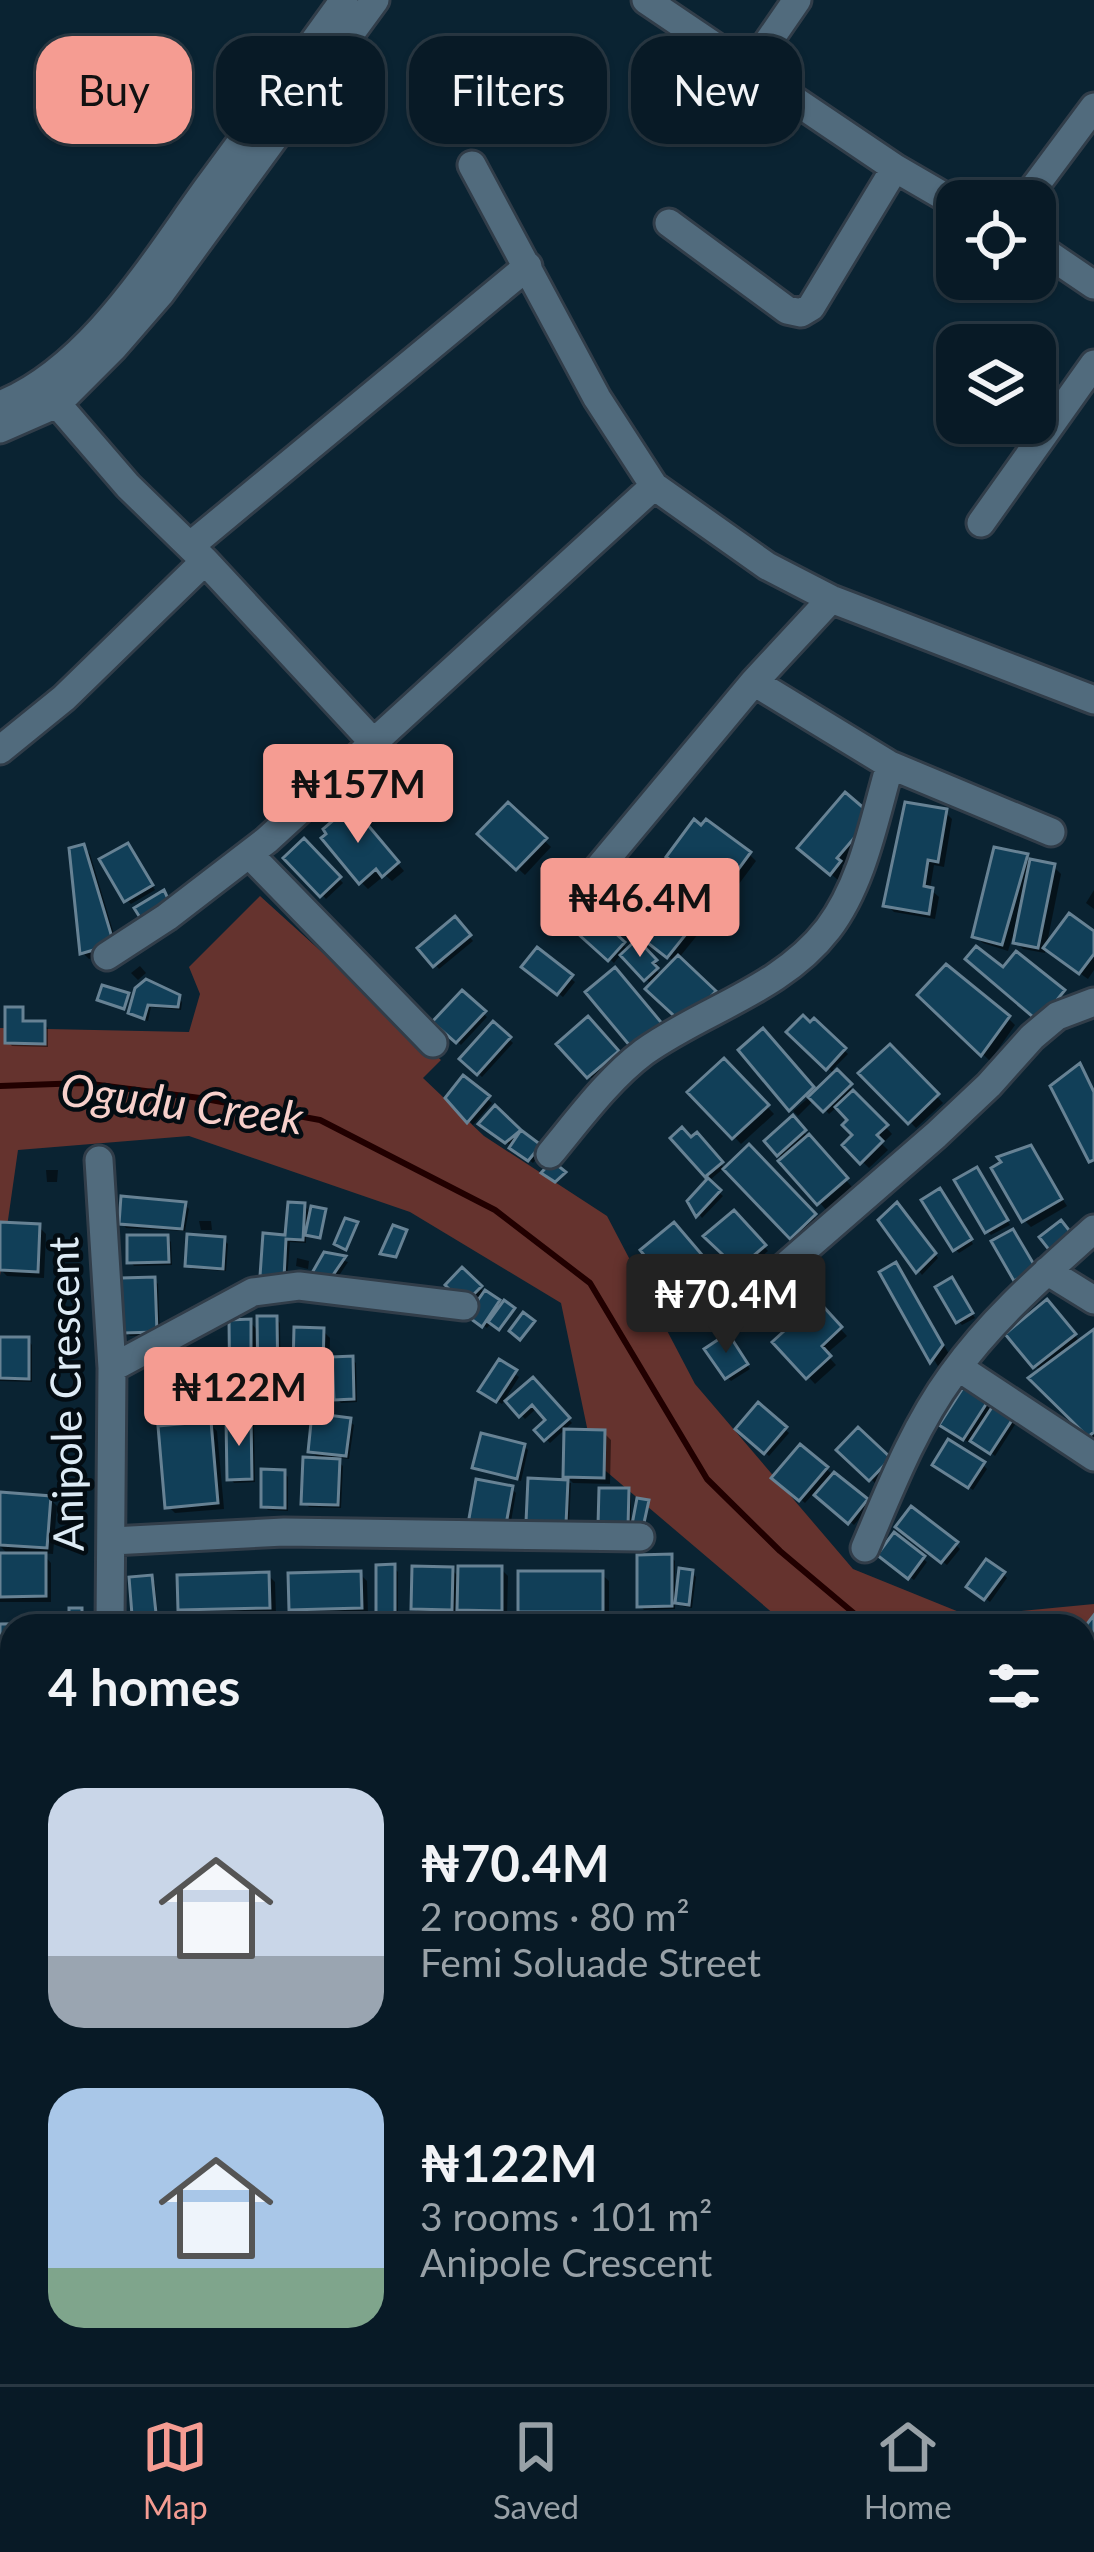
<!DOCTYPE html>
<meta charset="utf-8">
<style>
:root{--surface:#081a26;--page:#11232e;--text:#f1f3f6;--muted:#98a1a7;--line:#293843;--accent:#f59c92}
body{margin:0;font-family:Lato,sans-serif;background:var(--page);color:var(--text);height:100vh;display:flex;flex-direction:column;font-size:45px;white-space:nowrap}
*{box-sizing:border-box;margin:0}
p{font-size:39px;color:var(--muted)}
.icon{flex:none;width:66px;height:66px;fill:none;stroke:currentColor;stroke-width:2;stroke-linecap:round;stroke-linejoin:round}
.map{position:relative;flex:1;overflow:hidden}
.details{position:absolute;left:0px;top:1614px;width:1095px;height:771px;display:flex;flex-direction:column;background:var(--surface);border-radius:36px 36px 0 0;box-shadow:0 3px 9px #0004,0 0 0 3px var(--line)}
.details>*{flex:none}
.guide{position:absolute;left:36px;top:36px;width:1023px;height:108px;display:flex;gap:24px}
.buttons{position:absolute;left:936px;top:180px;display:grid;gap:24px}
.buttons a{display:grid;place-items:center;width:120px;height:120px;border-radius:24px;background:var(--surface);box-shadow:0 3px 9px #0004,0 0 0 3px var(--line);font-size:60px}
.price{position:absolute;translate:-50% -102px;padding:0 27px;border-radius:12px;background:var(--accent);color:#111;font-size:39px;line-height:78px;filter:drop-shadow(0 3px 6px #0008)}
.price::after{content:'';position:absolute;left:50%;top:72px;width:36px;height:27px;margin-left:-18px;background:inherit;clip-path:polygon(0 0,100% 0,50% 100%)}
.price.current{background:#222;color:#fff}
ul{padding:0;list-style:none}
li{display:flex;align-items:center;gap:36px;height:300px;padding:0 48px}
li span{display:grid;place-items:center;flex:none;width:336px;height:240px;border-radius:36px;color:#555}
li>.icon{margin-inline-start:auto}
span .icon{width:144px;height:144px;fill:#fffc;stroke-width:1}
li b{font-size:51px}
h2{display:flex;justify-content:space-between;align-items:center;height:144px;padding:0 48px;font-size:51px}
.tag{padding:0 42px;border-radius:36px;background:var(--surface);box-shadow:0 3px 9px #0004,0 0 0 3px var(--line);font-size:42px;line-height:108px}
.tag.current{background:var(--accent);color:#111}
.tabs{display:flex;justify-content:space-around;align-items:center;height:168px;border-top:3px solid var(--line);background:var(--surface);font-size:33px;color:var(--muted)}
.tabs a{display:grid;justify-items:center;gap:6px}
.tabs .current{color:var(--accent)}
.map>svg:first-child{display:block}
.green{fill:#65332e}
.shadow{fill:#0007}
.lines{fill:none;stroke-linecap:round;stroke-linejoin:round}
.stream{stroke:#210000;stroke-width:6}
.building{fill:#113f58;stroke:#678294;stroke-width:3}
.minor-casing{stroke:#313d49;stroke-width:33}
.minor{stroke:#516b7d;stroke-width:27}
.labels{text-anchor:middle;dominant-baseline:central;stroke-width:9;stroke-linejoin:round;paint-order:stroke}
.street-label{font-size:42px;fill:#ddebf5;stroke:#030c12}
.water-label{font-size:45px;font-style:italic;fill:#f7d0cb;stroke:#030c12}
</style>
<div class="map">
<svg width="1094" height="2384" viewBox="0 0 1094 2384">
<rect width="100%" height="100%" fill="#0a2332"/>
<path class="green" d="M260 896 441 1060 423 1078 484 1136 607 1216 695 1384 853 1569 969 1616 1094 1604V1858L1083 1850V1626H788L594 1461 561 1303 410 1212 189 1136 18 1150 0 1276V1028L189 1032 200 994 189 967Z"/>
<path class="shadow" d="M508 806 551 847 525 875 481 834Z
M945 812 952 819 944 867 934 865 930 889 939 897 935 919 894 912 887 905Z
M358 816 404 871 392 881 385 875 368 889 361 882Z
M878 825 842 866 846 870 838 880 808 855Z
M304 842 343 883 326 899 287 858Z
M83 847 90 854 119 951 89 959 82 952Z
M131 850 155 890 131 904 127 900Z
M749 854 756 861 721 908 684 881Z
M1027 857 1033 863 1054 867 1061 874 1045 953 1023 949 1012 938 1008 951 983 943 976 936Z
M1094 890V909L1086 903Z
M700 917 707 923 678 959 721 1000 693 1029 622 953 614 963 581 933 594 918 629 950 637 943 659 966 655 969 662 976 675 962 632 929Z
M455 920 473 941 439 969 421 948Z
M1094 935V970L1088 979 1054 955Z
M537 951 575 982 563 997 529 971Z
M140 966 146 973 138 980 131 973Z
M138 990 178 998 182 1002 181 1010 151 1007 148 1021 136 1016 132 1012Z
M462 994 487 1017 461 1045 436 1022Z
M922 995 1008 1018 1015 1025 990 1061Z
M22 1010 26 1024H44L48 1028V1047L12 1046 8 1042Z
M588 1020 623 1059 596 1083 561 1044Z
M814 1022 848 1054 833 1069 892 1134 882 1144 888 1150 869 1168 846 1145 856 1135 851 1120 838 1106 829 1114 815 1099 798 1116 793 1111 835 1075 791 1032Z
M494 1025 513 1043 482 1077 463 1059Z
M890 1048 943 1103 916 1128 863 1073Z
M724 1062 774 1114 741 1144 692 1092Z
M464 1079 492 1103 473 1125 449 1098Z
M496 1109 543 1152 533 1163 486 1127Z
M792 1119 852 1187 826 1210 768 1141Z
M697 1136 724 1168 711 1179 674 1139 691 1141Z
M749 1148 820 1223 798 1243 727 1169Z
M1030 1149 1067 1206 1031 1227 1024 1220 1005 1164Z
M46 1170H58L57 1182H47Z
M980 1174 1010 1225 991 1235 987 1231Z
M708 1183 723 1196 702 1218 691 1202Z
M944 1196 973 1244 959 1253 955 1249Z
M185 1205 189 1209 185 1231 126 1228 122 1223Z
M304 1206 313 1214 326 1213 320 1238 306 1235V1243L290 1242 287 1280 268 1279 263 1275 266 1236 288 1238Z
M901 1210 938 1258 922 1275 882 1221Z
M734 1214 768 1251 745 1271 708 1236Z
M199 1221H211L212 1230H201Z
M39 1227 46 1234 44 1278 7 1276 0 1269Z
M680 1233 730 1292 696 1314 689 1308Z
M167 1238 171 1242 172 1265 134 1266 130 1261Z
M224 1240 228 1244 226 1271 192 1269 188 1264Z
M325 1255 348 1262 336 1280 315 1273Z
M297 1258 309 1261 308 1269 296 1266Z
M462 1271 485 1293 514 1311 502 1329 492 1322 487 1328 475 1320 483 1297 481 1295 470 1306Z
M883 1273H902L949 1354 939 1368Z
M154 1280 158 1284 160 1335 130 1336 126 1332Z
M956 1285 975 1318 962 1325 958 1321Z
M811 1297 847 1336 826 1354 836 1365 815 1384 776 1342 798 1323Z
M1054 1310 1081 1343 1094 1333V1439L1033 1379 1041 1372 1009 1334Z
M276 1319 280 1323 281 1394H265L257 1385V1414H240L233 1407 250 1322 260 1333Z
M323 1331 330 1338 328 1418 349 1421 354 1425 349 1459 333 1457 343 1466 341 1508 309 1507 305 1503 321 1461 311 1451 316 1412H302L295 1405Z
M0 1340H28L32 1345V1382L0 1381Z
M732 1341 750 1369 731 1381 727 1377Z
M351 1359 356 1363 357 1402 341 1403 337 1399Z
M500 1363 519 1377 502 1404 486 1394Z
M533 1381 572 1423 550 1443 538 1431 550 1420 538 1407 525 1419 509 1402Z
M969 1384 1020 1417 995 1456 971 1437 968 1442 947 1429Z
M758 1406 789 1433 769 1456 739 1429Z
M250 1421 254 1425 255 1482 234 1483 230 1478Z
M210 1424 217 1431 224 1509 175 1513 168 1506Z
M858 1431 893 1464 875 1483 840 1450Z
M604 1433 611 1440 610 1484 573 1483 566 1476Z
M524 1446 528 1450 521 1481 476 1467Z
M801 1448 870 1506 854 1525 815 1492 805 1503 775 1477Z
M983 1465 987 1469 973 1490 940 1468Z
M284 1473 288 1477V1511L268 1510 264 1506Z
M531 1481 571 1483 569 1526Z
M512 1489 516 1493 509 1533 475 1527Z
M627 1491 631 1495V1528L648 1504 643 1532 605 1529Z
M0 1495 50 1499 57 1506 53 1554 42 1553 51 1563V1602H0V1556H10L0 1546Z
M903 1531 956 1545 960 1549 947 1565Z
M895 1537 927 1562 914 1580 885 1559Z
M671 1557 675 1561V1592H679L692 1573 696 1577 692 1608 682 1606 675 1599V1609L644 1610 640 1605Z
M394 1568 398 1572V1616H384L379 1612Z
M501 1569 508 1576 507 1617 467 1616 456 1604 455 1613 419 1612 414 1608 452 1570 461 1579Z
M360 1574 367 1581 368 1614 299 1616 292 1608Z
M601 1574 609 1581V1618H598L606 1626H566L590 1623V1618H528L521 1611Z
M1003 1574 1007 1578 990 1602 974 1590Z
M268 1575 275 1582 276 1614 188 1616 181 1609Z
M151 1578 155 1583 158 1616 139 1618 135 1613Z
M0 1627H12V1667H0Z
M0 1684 5 1688V1720H0Z
M0 1739H12V1782H0Z
M12 1848V1882L0 1883V1849Z
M1083 2046 1093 2050 1094 2085H1083Z
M1083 2158H1094V2257H1083Z
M519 2373H532L534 2384H521Z
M539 2373H561L567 2379 566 2373H612L613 2384H541Z
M726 2373H849V2384H725Z
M1029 2381 1031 2384H994V2383Z"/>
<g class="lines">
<path class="stream" d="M0 1086 83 1083 200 1098 320 1120 495 1210 590 1283 707 1479 780 1551 869 1626
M1083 1791 1094 1804"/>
</g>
<path class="building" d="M845 792 873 816 837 858 841 861 830 875 797 848Z
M508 802 547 838 516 870 477 834Z
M905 802 947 809 938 862 928 860 924 886 933 888 929 914 883 906Z
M351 805 399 862 382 877 376 869 359 884 321 838 326 834 323 829Z
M694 819 701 825 706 819 751 852 713 904 673 875 679 866 666 857Z
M304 838 341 877 320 897 283 858Z
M128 843 153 885 124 902 99 859Z
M84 844 114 944 80 954 69 848Z
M994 847 1028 854 1002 945 972 937Z
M1030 859 1055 864 1038 948 1013 943Z
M655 878 702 914 667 958 621 922Z
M164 890 170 903 141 919 134 908Z
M1069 913 1094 931V954L1079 974 1043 948Z
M594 914 625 942 608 961 577 933Z
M455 916 471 935 433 967 417 948Z
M637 939 657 960 653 963 658 968 644 981 620 955Z
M976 946 1003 967 1016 951 1065 990 1039 1022 965 959Z
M537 947 573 975 557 995 521 967Z
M678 955 716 991 684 1025 645 989Z
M946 964 1010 1016 981 1056 917 995Z
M615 967 665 1027 635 1052 585 992Z
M146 979 180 995 178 1007 148 1005 144 1019 128 1013 135 988Z
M102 985 129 993 124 1009 97 1000Z
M462 990 486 1011 456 1043 432 1022Z
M5 1007H23V1021H45V1044L5 1043Z
M803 1015 810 1022 814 1018 846 1048 826 1070 786 1032Z
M588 1016 619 1051 587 1078 556 1044Z
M493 1021 511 1037 477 1075 459 1059Z
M763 1028 814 1087 789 1111 738 1050Z
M890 1044 939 1094 908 1124 858 1073Z
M724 1058 769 1105 732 1139 687 1092Z
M1080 1063 1094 1092V1160L1089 1162 1050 1086Z
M837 1069 852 1084 823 1112 808 1097Z
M463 1075 490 1096 467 1123 445 1098Z
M853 1090 888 1125 877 1135 883 1141 860 1164 842 1145 852 1135 842 1125 847 1120 835 1107Z
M495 1105 521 1130 505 1143 478 1124Z
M793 1115 806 1130 777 1156 764 1141Z
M682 1127 691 1137 697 1132 723 1162 705 1177 670 1138Z
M521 1130 541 1145 528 1161 509 1148Z
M809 1134 848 1178 817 1205 778 1161Z
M749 1144 816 1214 790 1239 723 1169Z
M1031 1145 1062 1199 1022 1222 991 1168 1001 1162 997 1157Z
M552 1161 566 1172 555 1182 541 1173Z
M977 1167 1008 1220 985 1233 954 1180Z
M708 1178 721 1190 696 1217 687 1201Z
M940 1188 972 1239 953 1251 921 1200Z
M121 1196 186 1202 182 1229 119 1224Z
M288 1202 305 1203 303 1240 286 1239 284 1278 260 1276 263 1233 285 1235Z
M897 1202 936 1253 916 1273 878 1220Z
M311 1206 326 1209 320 1238 305 1235Z
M734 1210 766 1245 738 1269 703 1236Z
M345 1218 358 1222 346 1250 334 1244Z
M1061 1220 1072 1234 1050 1251 1039 1237Z
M0 1222 40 1224 38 1272 0 1270Z
M674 1222 726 1283 687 1310 640 1250Z
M393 1225 407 1230 396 1257 380 1254Z
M1013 1229 1036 1268 1014 1281 991 1241Z
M187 1234 225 1237 223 1269 185 1266Z
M127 1235H168L169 1262 127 1263Z
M324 1252 346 1256 331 1278 312 1273Z
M896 1262 943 1345 930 1363 879 1272Z
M462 1267 482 1286 464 1304 445 1285Z
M155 1277 157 1332 123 1333 121 1278Z
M952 1277 973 1313 956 1323 935 1287Z
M485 1290 500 1300 482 1327 467 1316Z
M811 1293 842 1327 822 1346 831 1356 806 1379 772 1342 794 1322 787 1314Z
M1047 1299 1076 1334 1033 1368 1005 1334Z
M504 1300 515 1308 499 1330 488 1322Z
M523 1312 535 1321 520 1340 509 1331Z
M257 1316H277L278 1391H258Z
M251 1319V1408H230L229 1320Z
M294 1327 324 1328 322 1407 292 1406Z
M1094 1329V1432L1088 1437 1028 1378Z
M728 1333 748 1364 725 1379 704 1349Z
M0 1337H29V1379L0 1378Z
M353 1356 354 1399 334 1400 332 1357Z
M499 1359 517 1370 496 1402 478 1391Z
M533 1377 570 1418 544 1441 534 1430 545 1420 532 1405 519 1417 505 1401Z
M968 1380 992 1395 963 1440 939 1425Z
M998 1398 1018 1411 990 1454 970 1441Z
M758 1402 787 1427 764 1454 735 1429Z
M312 1413 351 1418 346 1456 308 1452Z
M226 1418H251L252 1479 227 1480Z
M211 1421 218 1503 165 1508 158 1426Z
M858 1427 891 1458 869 1481 836 1450Z
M564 1429 605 1430 604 1478 563 1477Z
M481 1433 525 1444 517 1479 472 1468Z
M948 1439 985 1462 968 1488 932 1465Z
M800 1444 828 1467 799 1501 771 1478Z
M303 1457 340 1459 338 1505 301 1504Z
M261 1469 285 1470V1508L261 1507Z
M834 1472 868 1499 848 1524 814 1495Z
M528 1478 568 1480 566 1524 526 1522Z
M476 1479 513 1486 505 1530 468 1524Z
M599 1488H629L628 1527 598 1526Z
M0 1492 51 1496 47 1548 0 1545Z
M637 1498 649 1500 642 1532 631 1530Z
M911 1506 958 1542 941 1563 895 1527Z
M894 1532 925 1556 908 1579 877 1555Z
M0 1553H46V1596L0 1597Z
M672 1554V1606L637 1607V1555Z
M986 1559 1005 1572 984 1600 966 1587Z
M395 1564V1613H376V1565Z
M412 1566 453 1567 452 1610 411 1609Z
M458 1566H502V1611L457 1610Z
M679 1568 693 1570 689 1605 675 1603Z
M361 1571 362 1608 289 1610 288 1573Z
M518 1571H603V1612H518Z
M269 1572 270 1608 178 1610 177 1575Z
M152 1575 156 1613 132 1615 129 1577Z
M69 1608H82V1626H69Z
M1094 1615V1663L1083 1654V1629Z
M51 1623V1626H12V1661H0V1624Z
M0 1736H12V1776H0Z
M12 1845V1876L0 1877V1846Z
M1094 1933V1995L1083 1991V1965Z
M1083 2043H1090L1091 2082H1083Z
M0 2069 12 2071V2093L0 2091Z
M1083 2155H1094L1091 2252 1083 2251Z
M0 2232H12V2269H0Z
M12 2285V2312H0V2286Z
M0 2342H12V2364H0Z
M4 2371 73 2373V2384H4Z
M226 2373V2384H168L167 2374Z
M248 2373H271V2384H248Z
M536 2373H558L560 2384H538Z
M563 2373H586L587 2384H564Z
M587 2373H610L611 2384H588Z
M723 2373H771V2384H723Z
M777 2373H841L842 2384H776Z
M867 2373H895L897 2378 879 2384H859L858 2376Z
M920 2373H966L967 2384H920Z"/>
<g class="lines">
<g class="minor-casing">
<path id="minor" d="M646 0 895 168 957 204
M748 71 797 0
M472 165 597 398 654 486 767 566 831 599 1094 700
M1024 201 1094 107
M669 223 787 310 801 313 811 307 895 168
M1035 245 1094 285
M46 391 128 486 205 561 374 743
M0 405C90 369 153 263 208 187 254 125 299 62 344 0
M0 429 57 404 114 347 160 294 375 0
M981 523 1094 364
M190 546 528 266
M754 682 890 765 1051 832
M0 750 64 698 205 561
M249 854 433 1043
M592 876 754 682 831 599
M107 956 167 917 267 840 654 486
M550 1154C579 1119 608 1079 644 1052 704 1009 781 990 828 929 863 883 874 820 890 765
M99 1160 112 1368 110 1626
M1047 1271 1094 1300
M728 1316 936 1135 989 1085 1032 1037 1057 1016 1094 1002
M958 1367 1094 1457
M112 1368 253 1292 299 1286 464 1306
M112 1541 284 1532 640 1537
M865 1548C890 1489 914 1427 952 1375 991 1320 1044 1274 1094 1229
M0 2163 12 2129
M1083 2282 1094 2283
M114 2373 115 2384
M343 2373 345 2384"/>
</g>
<use href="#minor" class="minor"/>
</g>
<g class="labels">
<g class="street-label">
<text transform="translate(65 1394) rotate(-91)">Anipole Crescent</text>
</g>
<g class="water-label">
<text transform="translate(182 1103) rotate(7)">Ogudu Creek</text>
</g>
</g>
</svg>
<div class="buttons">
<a><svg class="icon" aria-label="locate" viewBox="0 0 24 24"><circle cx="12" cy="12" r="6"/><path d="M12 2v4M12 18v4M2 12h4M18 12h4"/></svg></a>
<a><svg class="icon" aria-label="layers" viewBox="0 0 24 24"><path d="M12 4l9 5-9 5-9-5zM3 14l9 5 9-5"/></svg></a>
</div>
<b class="price" style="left:358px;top:846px">₦157M</b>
<b class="price" style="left:640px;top:960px">₦46.4M</b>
<b class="price current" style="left:726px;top:1356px">₦70.4M</b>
<b class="price" style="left:239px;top:1449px">₦122M</b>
<div class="guide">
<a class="tag current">Buy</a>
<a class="tag">Rent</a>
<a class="tag">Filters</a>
<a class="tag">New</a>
</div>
<section class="details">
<h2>4 homes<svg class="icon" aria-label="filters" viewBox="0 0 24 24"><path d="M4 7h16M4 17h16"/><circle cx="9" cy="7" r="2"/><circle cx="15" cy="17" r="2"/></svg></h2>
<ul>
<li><span style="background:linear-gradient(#c9d6e8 70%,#9aa5b1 0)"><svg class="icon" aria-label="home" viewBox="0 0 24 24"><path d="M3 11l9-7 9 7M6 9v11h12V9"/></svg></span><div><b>₦70.4M</b><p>2 rooms · 80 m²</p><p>Femi Soluade Street</p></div></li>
<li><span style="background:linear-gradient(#a9c7e8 75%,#7fa58c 0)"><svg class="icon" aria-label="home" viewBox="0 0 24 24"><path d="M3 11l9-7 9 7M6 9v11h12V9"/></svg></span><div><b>₦122M</b><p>3 rooms · 101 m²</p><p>Anipole Crescent</p></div></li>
</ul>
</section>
</div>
<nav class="tabs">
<a class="current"><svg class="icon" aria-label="map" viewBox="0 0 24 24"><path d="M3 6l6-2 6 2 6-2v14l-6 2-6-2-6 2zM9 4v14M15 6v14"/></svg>Map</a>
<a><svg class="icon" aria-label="saved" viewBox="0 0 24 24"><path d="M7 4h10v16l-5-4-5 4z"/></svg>Saved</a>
<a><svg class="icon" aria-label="home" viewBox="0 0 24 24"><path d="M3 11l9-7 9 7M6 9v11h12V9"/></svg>Home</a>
</nav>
